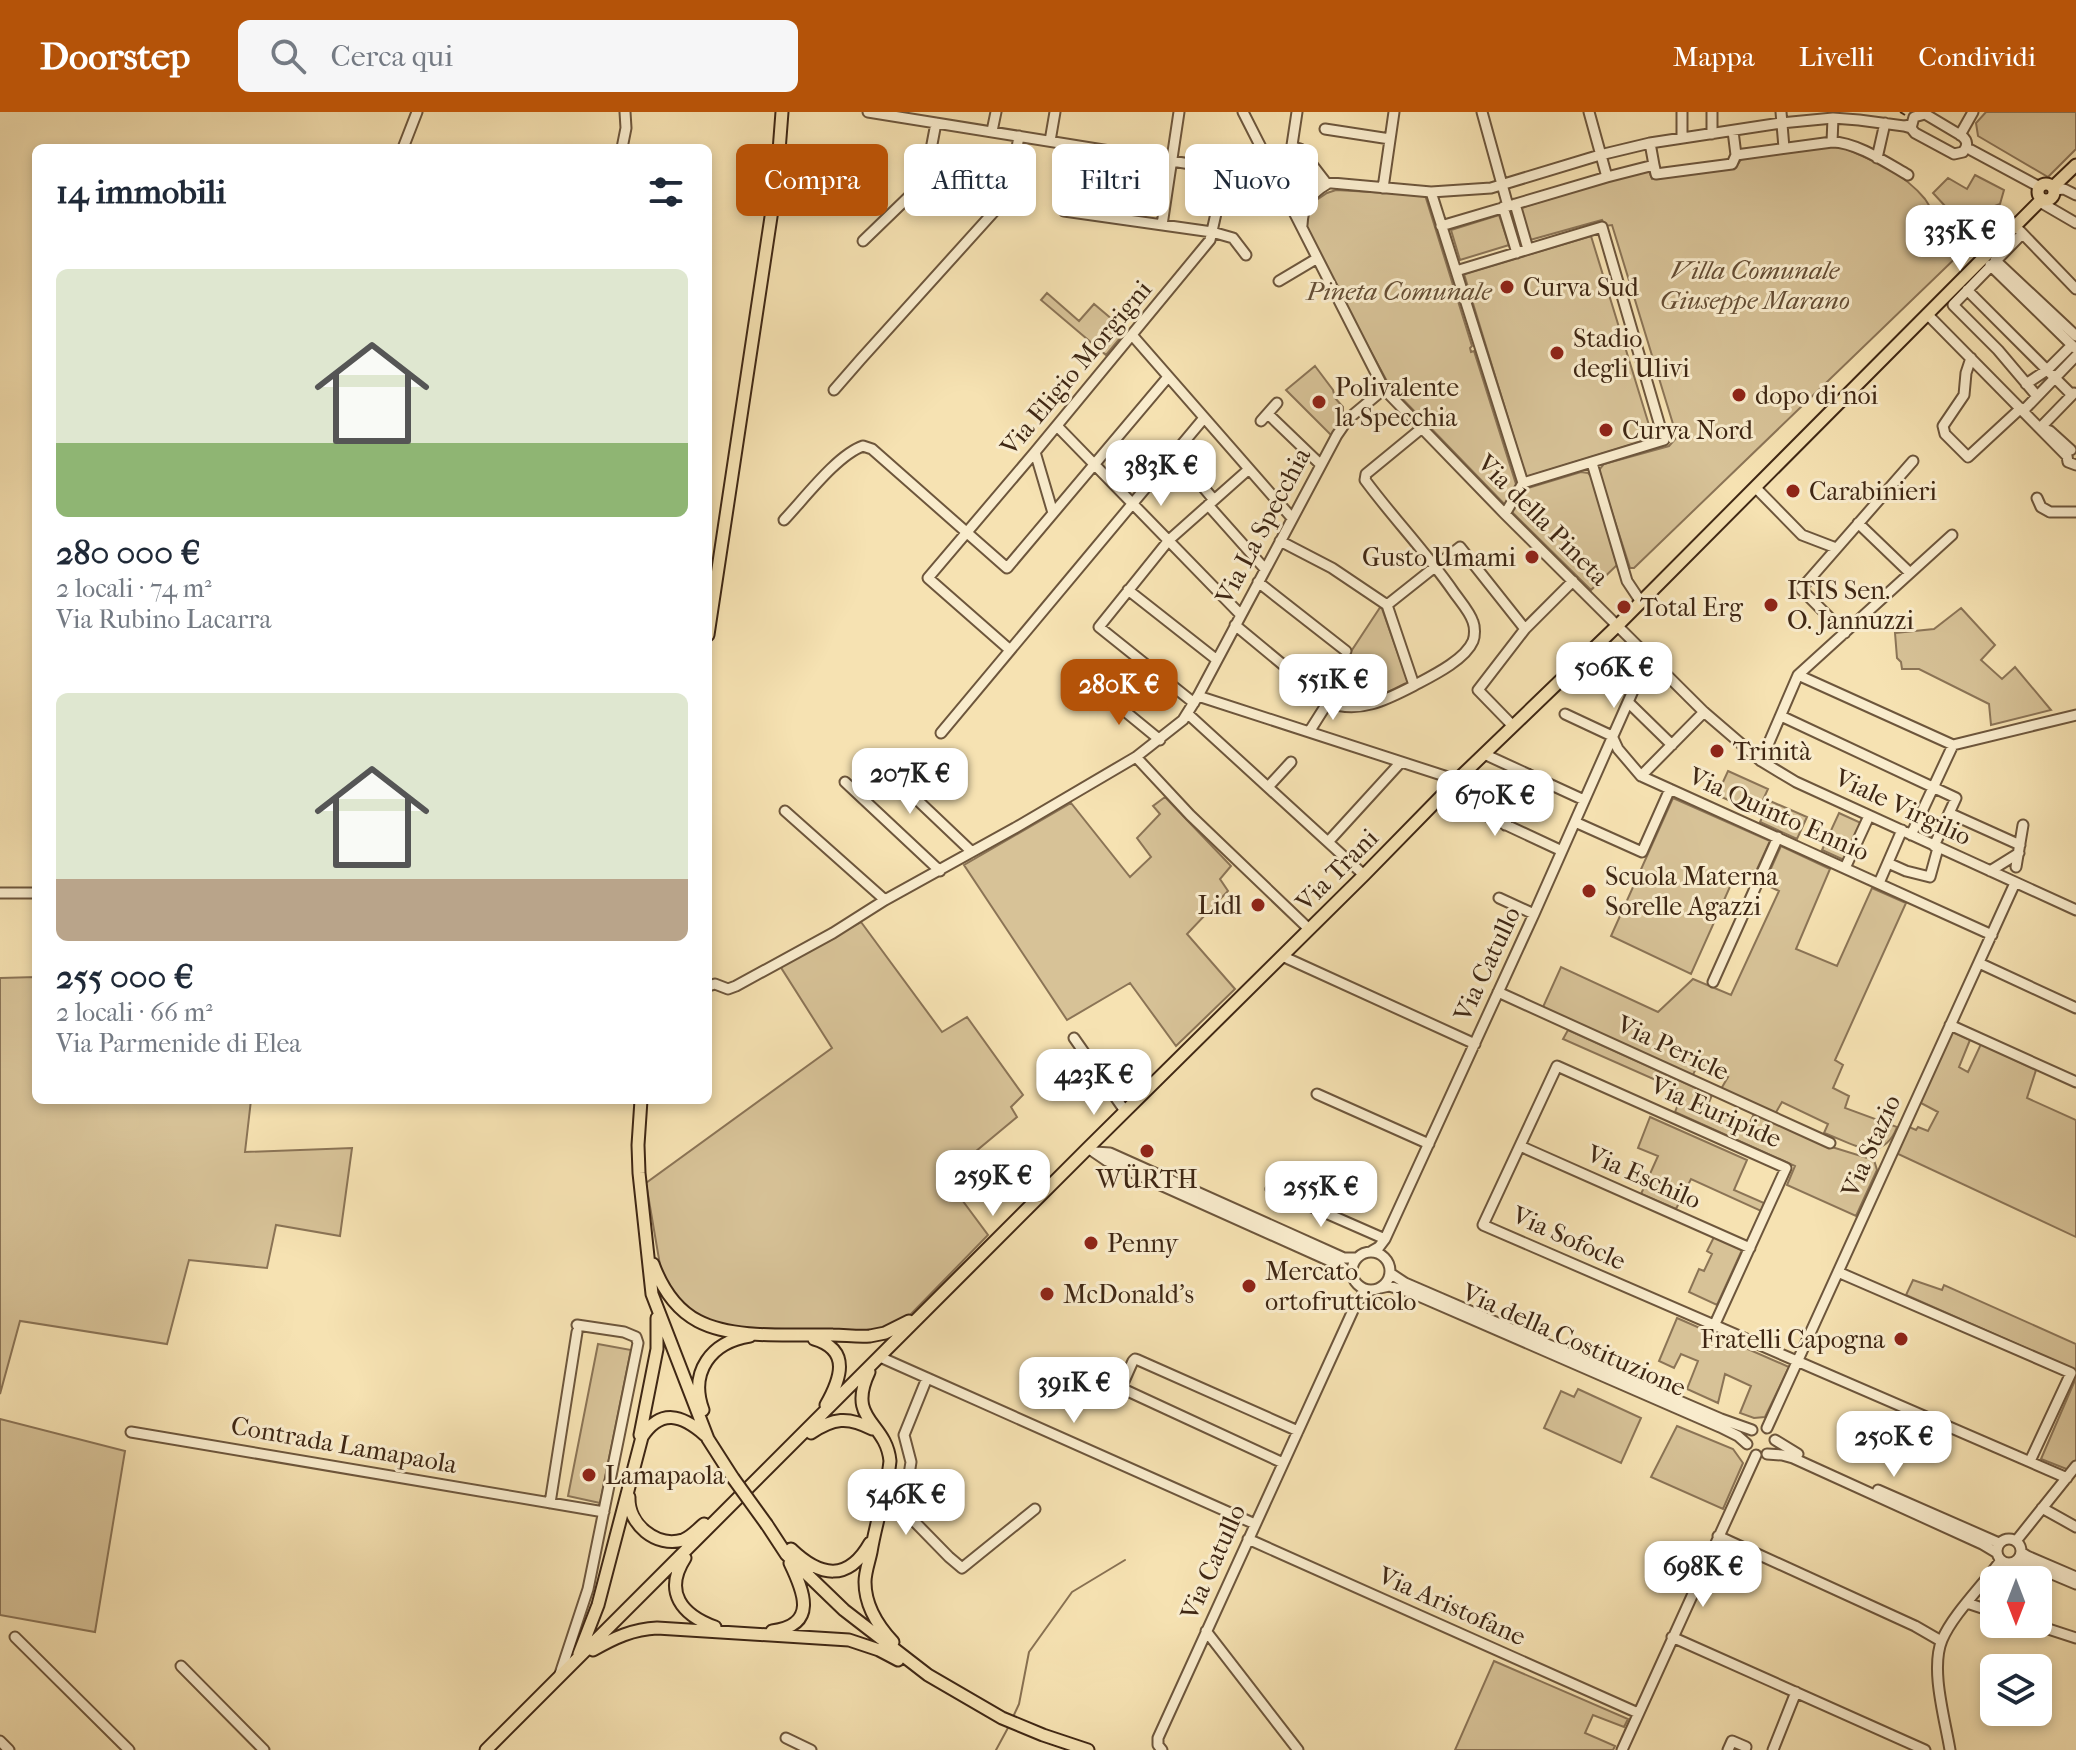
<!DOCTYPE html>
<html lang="it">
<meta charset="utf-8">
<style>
:root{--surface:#fff;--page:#f6f6f7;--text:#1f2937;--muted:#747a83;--accent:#b45309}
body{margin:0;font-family:"IM FELL French Canon",serif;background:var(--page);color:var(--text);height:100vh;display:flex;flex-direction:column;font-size:30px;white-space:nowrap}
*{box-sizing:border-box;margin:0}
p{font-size:26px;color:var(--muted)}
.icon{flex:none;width:44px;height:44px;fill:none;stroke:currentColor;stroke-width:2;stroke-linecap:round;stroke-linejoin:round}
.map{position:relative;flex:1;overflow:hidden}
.drawer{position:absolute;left:32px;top:32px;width:680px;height:960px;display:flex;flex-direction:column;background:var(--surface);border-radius:12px;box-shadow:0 4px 12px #0003}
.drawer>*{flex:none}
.hud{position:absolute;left:736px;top:32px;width:760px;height:72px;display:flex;gap:16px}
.needle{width:52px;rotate:180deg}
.controls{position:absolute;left:1980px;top:1454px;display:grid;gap:16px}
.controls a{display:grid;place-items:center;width:72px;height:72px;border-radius:12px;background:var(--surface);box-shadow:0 4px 12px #0003;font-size:40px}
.price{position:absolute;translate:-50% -68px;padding:0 18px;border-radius:16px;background:#fff;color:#222;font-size:26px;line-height:52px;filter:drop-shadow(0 2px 4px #0008)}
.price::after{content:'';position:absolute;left:50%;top:48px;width:24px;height:18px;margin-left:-12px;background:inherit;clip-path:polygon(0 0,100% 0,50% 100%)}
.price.on{background:var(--accent);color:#fff}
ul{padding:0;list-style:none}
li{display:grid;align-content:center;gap:16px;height:424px;padding:0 24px}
li span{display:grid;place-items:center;height:248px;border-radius:12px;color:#555}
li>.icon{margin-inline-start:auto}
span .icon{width:144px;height:144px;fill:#fffc;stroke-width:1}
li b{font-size:34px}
h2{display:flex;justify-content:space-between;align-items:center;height:96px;padding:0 24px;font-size:34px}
.chip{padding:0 28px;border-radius:12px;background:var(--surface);box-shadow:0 4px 12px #0003;font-size:28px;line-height:72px}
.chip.on{background:var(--accent);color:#fff}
header{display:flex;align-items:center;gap:48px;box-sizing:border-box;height:112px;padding:0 40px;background:var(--accent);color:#fff}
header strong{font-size:38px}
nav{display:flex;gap:44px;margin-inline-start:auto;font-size:28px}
.search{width:560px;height:72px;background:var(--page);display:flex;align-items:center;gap:20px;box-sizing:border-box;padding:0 28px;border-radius:12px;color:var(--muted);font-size:30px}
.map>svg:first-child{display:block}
.green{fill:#d7c297;stroke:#8b7456;stroke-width:2}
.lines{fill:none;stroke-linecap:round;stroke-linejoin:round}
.stream{stroke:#887152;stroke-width:2}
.minor-casing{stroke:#6d563c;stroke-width:13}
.major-casing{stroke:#3f2714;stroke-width:15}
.minor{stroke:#f9eccd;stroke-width:9}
.major{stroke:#f6e2b2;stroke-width:11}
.rail{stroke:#3f2714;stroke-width:2;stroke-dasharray:14 14;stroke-linecap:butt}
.major-bridge-casing{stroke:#3f2714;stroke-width:15;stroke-linecap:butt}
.major-bridge{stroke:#f6e2b2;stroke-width:11}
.poi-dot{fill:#8f2418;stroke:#f9eccd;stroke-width:3}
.labels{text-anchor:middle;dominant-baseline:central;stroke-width:6;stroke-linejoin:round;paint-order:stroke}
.park-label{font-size:26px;font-style:italic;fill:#654e35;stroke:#f9eccd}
.poi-label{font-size:26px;fill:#3f2714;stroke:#f9eccd;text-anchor:start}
.street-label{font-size:26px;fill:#3f2714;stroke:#f9eccd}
</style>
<header>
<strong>Doorstep</strong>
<div class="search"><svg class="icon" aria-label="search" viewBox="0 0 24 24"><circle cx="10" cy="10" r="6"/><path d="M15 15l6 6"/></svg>Cerca qui</div>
<nav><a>Mappa</a><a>Livelli</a><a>Condividi</a></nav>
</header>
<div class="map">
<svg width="2076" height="1638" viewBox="0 0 2076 1638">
<rect width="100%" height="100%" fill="#f6e2b2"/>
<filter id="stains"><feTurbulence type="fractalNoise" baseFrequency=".0025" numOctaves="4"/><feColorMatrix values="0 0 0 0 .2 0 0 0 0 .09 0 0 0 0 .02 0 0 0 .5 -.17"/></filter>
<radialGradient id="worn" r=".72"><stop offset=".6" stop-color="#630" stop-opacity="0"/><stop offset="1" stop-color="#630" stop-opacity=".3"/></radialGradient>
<path class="green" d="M1986 0H2076V37L2048 65 1978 24 1976 11Z
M1839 34C1871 47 1903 60 1925 87 1931 96 1936 106 1942 114L1935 118 1939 125 1957 123 1968 134 1634 456H1630L1600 363V357L1604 352 1669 334 1677 325 1612 113 1605 114 1602 108 1530 128 1521 96 1608 69 1649 59 1652 67 1736 55 1742 46Z
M1975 63 2004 78 2000 92 1958 108 1933 81 1948 66 1967 77Z
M1336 78 1425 83 1472 234 1470 236 1471 240 1474 239 1516 372 1525 377 1581 360 1588 361 1592 366 1617 453 1591 478 1514 402 1389 273 1322 149 1306 114 1307 103 1315 89 1327 81Z
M1499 103 1509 133 1460 148 1451 118Z
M1591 124 1653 326 1526 365 1464 162Z
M1047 181 1079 209 1094 192 1126 219 1106 243 1041 188Z
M1315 254 1333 278 1335 286 1343 295V307L1331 323 1286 278Z
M1381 494 1408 570C1380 584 1354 602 1323 582Z
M1961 496 1995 533 1981 548 2002 567 2015 555 2051 598 1991 613 1989 592 1919 557H1902L1901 550 1897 546 1895 521 1934 517Z
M1728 659 1768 677 1757 701 1717 683Z
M1165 685 1231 754 1220 767 1228 779 1187 822 1235 877 1176 934 1130 871 1067 908 964 753 1071 691 1130 765 1151 745 1137 726 1160 702 1153 694Z
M1673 686 1770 729 1753 766 1737 759 1691 862 1611 824Z
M1770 689 1807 705 1797 727 1760 710Z
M1839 701 1861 711 1844 748 1822 738Z
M1781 734 1830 757 1796 837 1837 854 1872 776 1906 791 1835 948 1843 953 1833 976 1849 984 1845 996 1897 1015C1882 1054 1852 1031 1824 1021L1828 1012 1782 990 1775 1002 1721 977 1728 965 1698 952 1692 965 1620 933 1543 895 1561 855 1658 900 1693 867 1731 883 1779 779 1764 772Z
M861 810 942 920 967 905 1023 983 1011 995 1017 1005 945 1065 988 1123 909 1204 893 1214 874 1220 726 1215 692 1201 670 1182 661 1159 646 1071 832 936 780 854Z
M36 865V988H251L245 1040 352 1036 340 1124 276 1113 267 1156 189 1148 167 1232 20 1209 0 1282V866Z
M1568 918 1712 983 1707 995 1748 1014 1754 1002 1819 1031 1874 1048 1877 1058 1856 1104 1787 1073 1795 1054 1675 1000 1683 980 1563 927Z
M1951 919 1970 928 1959 955 1968 960 1981 932 2036 958 2027 986 2076 1008V1125L1896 1041 1907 1014 1916 1018 1918 1015 1928 1019 1938 1000 1919 990Z
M1650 1005 1747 1048 1734 1078 1764 1091 1761 1099 1691 1067 1676 1097 1641 1082 1658 1044 1638 1036Z
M1714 1125 1742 1138 1717 1193 1689 1180 1699 1157 1704 1159 1712 1142 1707 1139Z
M1913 1168 1942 1178 1944 1173 2076 1232V1258L1906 1183Z
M1677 1206 1789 1255 1765 1305 1754 1306 1740 1301 1751 1274 1725 1262 1718 1291 1687 1277 1698 1249 1681 1242 1674 1256 1659 1249Z
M598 1232 631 1238 600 1391 568 1384Z
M2076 1266V1349L2069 1358 2041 1347Z
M1578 1277 1641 1306 1621 1351 1544 1316 1561 1279 1574 1285Z
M0 1307 125 1339 95 1520 0 1503Z
M1677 1314 1733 1337 1743 1351 1723 1397 1651 1365Z
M1494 1549 1628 1607 1624 1615 1593 1603 1585 1621 1615 1634 1613 1638H1455Z"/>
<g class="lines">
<path class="stream" d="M1013 1605 1019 1592 1029 1540 1072 1480 1125 1448
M996 1638 1009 1614"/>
<g class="minor-casing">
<path id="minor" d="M868 0 1277 66 1431 80 1491 76 1600 43 1650 31 1781 11 1833 6 1859 8 1904 14
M1243 0 1384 277 1505 402 1704 600 1761 649 1796 670 2076 798
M1482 0 1508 94
M1589 0 1607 65
M1712 0V22
M1781 0 1784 36
M1911 13 1904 14 1911 16 1915 21 1954 42 1963 40C1968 34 1968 29 1962 24L1925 2 1914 5 1911 16
M1325 17 1390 27
M992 19 996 0
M1733 19 1736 43
M1960 23 1973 0
M1682 26V0
M1050 29 1055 0
M1832 30 1833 6
M1650 31 1654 53
M1293 35 1300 37 1327 72
M403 36 417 0
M622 36 626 16 625 0
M1971 38 2036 73
M1877 46 1885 11
M1282 70 1289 53 1297 0
M1383 76 1394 0
M2054 78 2064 77 2076 83
M1431 80C1461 177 1493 274 1523 371L1664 328 1602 115 1456 159
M2040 90 2076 111
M1515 92 1528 137
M1503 95 1517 141
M1064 99 1212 120 1233 126 1246 143
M1162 113 1179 0
M1302 113C1303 93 1310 82 1327 72
M1441 114 1607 65 1654 53 1656 62 1732 52 1736 43 1832 30C1856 30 1887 51 1908 63
M2020 119 2076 177
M2022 122 1953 193 1998 238 2037 284
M863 129 925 69 936 11
M1995 148 2076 224
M1990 153 2076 237
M1279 169 1316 147
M1967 178 2072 283
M1927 202 2067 344 2068 350 2076 353
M1132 223 1292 406
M1971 246 1966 261 1964 283 1943 314 1945 322 1968 345 2021 296
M2026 272 2047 258 2072 233
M834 278 861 247 1009 83 1019 24
M2023 299 2076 244
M1268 302 1320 352
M1261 309 1277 291
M1057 314 1240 502
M2040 316 2074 281
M2040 316 2050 319 2071 338
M1035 340 1053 401
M1592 351 1627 469 1641 490
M1188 357 1214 388
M1755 375 1802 423 1836 436
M2037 386 2041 395 2050 400H2076
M1208 393 1265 457
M1505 402 1523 371
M784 408C804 387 837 343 863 334L872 337 1007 456 1168 265
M1858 411 1910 461
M1280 429 1332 456 1387 493 1414 573
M1258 470 1346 539
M1128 478 1217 548
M1387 493 1460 435 1525 517
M1235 513 1328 590C1358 603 1388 587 1415 573 1432 564 1465 548 1473 529 1475 524 1475 515 1473 510 1470 500 1460 489 1453 479 1426 440 1393 406 1365 368L1366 362 1422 316
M1845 521 1801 477 1913 349
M1010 538 928 466 1035 340 1210 128 1226 57
M1648 545 1628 590 1672 633
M1798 563 1953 633 2076 603
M1099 578 1160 628
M1198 584 1457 668
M1194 591 1099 515 1169 428 1249 357
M1188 602 1364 763
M1565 602 1612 624 1618 637 1641 664 1992 823
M1781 604 1956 686 1934 734
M1513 614 1478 578 1525 517 1573 469
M1309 620 1328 590
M941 621 1204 306
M1484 642 1584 688
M870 643 972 740
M1136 645 1190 703 1309 817
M1761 649 1798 563 1952 423
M1641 664 1704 600
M845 670 940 759
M1268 675 1291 650
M1442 683 1562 739
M785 699 885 788
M1949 701 2020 733
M1575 710 1642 740 1670 677
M1505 713 1528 662
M1911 723 1953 633
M1328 730 1401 650
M1888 751 1906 759 1930 765 1938 736
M2016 755 2023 713
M1845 756 1869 704
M1990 759 2019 741
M1879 771 1902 718
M0 781H36
M1499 786 1534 802
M1282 844 1475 932
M1979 851 2076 896
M1713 870 1778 725
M708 874 715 872 728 877 736 874 833 821 885 788 1015 716 1136 645 1183 608 1198 584 1337 323 1348 307 1384 277
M1498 880 1830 1031
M1950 913 2076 970
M1074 926 1125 999
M1317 982 1429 1032
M1520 1034 1750 1136
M1088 1036 1107 1049 1341 1154 1351 1162
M1095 1040 1110 1041 1344 1146H1356
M1271 1077 1385 1127
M1372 1139 1379 1135 1385 1127 1534 802 1628 590
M1352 1159a19 19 0 1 1 38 0a19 19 0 1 1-38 0Z
M1838 1160 2071 1261 2030 1349
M1390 1161 1405 1171 1721 1307 1752 1318
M1380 1176 1389 1174 1412 1181 1720 1315 1738 1324 1747 1332
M1714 1214 1786 1056 1557 954 1483 1113 2067 1366
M880 1245 1255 1412
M927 1266 904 1323 911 1350 904 1394 905 1400 949 1445 962 1456 1035 1397
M1767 1316 2015 771
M131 1320 604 1400
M1775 1328 1798 1342
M1767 1342 1782 1343 1793 1346 1982 1432 1997 1441
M1283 1351 1121 1276 1133 1249 1135 1247 1138 1248 1298 1319
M1878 1378 1999 1431
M550 1391 577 1220
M2042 1396 2076 1415
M1718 1424 1915 1514 1941 1529
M1997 1439a12 12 0 1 1 24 0a12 12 0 1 1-24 0Z
M1248 1427 1638 1601
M2016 1429 2076 1354
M2021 1440 2027 1444 2076 1465
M2014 1450 2026 1451 2076 1472
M1967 1491 1994 1500
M2033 1512 2076 1526
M1206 1519 1298 1638
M15 1525 129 1638
M1672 1525 1925 1638
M181 1554 264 1638
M559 1565 588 1477 638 1231 636 1225 624 1220 577 1213
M786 1626 811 1638
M0 1629 9 1638
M1162 1638 1158 1633V1626L1355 1194 1362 1184 1371 1178
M1622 1638 1756 1343
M1728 1638 1732 1629 1746 1635 1745 1638
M1773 1638 1796 1580
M1950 1638C1945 1607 1930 1557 1942 1528 1953 1502 1984 1472 2001 1448"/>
</g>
<g class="major-casing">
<path id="major" d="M2038 80a8 8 0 1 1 16 0a8 8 0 1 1-16 0Z
M2053 75 2076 53
M708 523 777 65 782 0
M641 988 638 1033 639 1061 652 1182 708 1327 733 1366
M653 1152C662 1176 675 1197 698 1209 734 1228 793 1222 833 1223 845 1223 857 1225 870 1224L885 1221 909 1209
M814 1227C852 1238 840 1268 826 1293
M869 1260C846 1309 886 1309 890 1349 887 1379 876 1409 871 1440 869 1450 865 1460 865 1470 865 1493 878 1514 893 1530
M703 1298C689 1260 711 1230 750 1224
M811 1321C833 1306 848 1304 872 1317
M640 1323 657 1237V1206
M629 1385C628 1412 656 1436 683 1428 691 1425 698 1417 704 1412
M767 1413 786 1442 844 1498 928 1563 1002 1606 1043 1623 1088 1638
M791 1437C820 1465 848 1470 870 1431
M685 1446C663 1480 682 1503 715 1515
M772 1519C818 1513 804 1480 790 1451
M593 1538C614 1526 633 1517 657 1516L849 1528 879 1538 898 1548
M579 1542 598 1493 642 1325C661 1296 682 1303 705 1323
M486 1638 1088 1036 1364 763 1457 668 1618 513 2042 87"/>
</g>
<use href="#minor" class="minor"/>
<use href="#major" class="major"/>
<path class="rail" d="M1900 0 1905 3"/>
<g class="major-bridge-casing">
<path id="major-bridge" d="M733 1366 767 1413"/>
</g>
<use href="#major-bridge" class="major-bridge"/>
</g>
<g class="poi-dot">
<circle cx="1507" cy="175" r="8"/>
<circle cx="1557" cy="241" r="8"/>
<circle cx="1739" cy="283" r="8"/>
<circle cx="1319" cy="290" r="8"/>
<circle cx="1606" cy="318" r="8"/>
<circle cx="1793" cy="379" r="8"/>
<circle cx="1532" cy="445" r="8"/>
<circle cx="1771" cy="493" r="8"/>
<circle cx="1624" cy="495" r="8"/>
<circle cx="1717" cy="639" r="8"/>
<circle cx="1589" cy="779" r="8"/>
<circle cx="1258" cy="793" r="8"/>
<circle cx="1147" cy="1039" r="8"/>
<circle cx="1091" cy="1131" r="8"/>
<circle cx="1249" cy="1174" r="8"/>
<circle cx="1047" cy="1182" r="8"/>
<circle cx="1901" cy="1227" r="8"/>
<circle cx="589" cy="1363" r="8"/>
</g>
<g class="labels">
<g class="park-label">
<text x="1755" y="158">Villa Comunale<tspan x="1755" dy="30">Giuseppe Marano</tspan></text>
<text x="1399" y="179">Pineta Comunale</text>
</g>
<g class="poi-label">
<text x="1523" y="175">Curva Sud</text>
<text x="1573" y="226">Stadio<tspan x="1573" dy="30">degli Ulivi</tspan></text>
<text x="1335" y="275">Polivalente<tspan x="1335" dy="30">la Specchia</tspan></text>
<text x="1755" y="283">dopo di noi</text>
<text x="1622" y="318">Curva Nord</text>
<text x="1809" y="379">Carabinieri</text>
<text x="1516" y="445" text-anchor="end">Gusto Umami</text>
<text x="1787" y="478">ITIS Sen.<tspan x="1787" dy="30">O. Jannuzzi</tspan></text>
<text x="1640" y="495">Total Erg</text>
<text x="1733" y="639">Trinità</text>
<text x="1605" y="764">Scuola Materna<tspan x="1605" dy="30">Sorelle Agazzi</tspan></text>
<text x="1242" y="793" text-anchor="end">Lidl</text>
<text x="1147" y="1067" text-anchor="middle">WÜRTH</text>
<text x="1107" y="1131">Penny</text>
<text x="1265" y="1159">Mercato<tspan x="1265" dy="30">ortofrutticolo</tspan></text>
<text x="1063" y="1182">McDonald's</text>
<text x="1885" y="1227" text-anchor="end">Fratelli Capogna</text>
<text x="605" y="1363">Lamapaola</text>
</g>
<g class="street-label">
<text transform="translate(1076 256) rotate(-50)">Via Eligio Morgigni</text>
<text transform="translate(1543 408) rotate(45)">Via della Pineta</text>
<text transform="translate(1263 414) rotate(-62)">Via La Specchia</text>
<text transform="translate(1903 695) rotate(25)">Viale Virgilio</text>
<text transform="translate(1779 702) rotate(24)">Via Quinto Ennio</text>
<text transform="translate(1337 758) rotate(-45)">Via Trani</text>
<text transform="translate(1487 852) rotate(-65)">Via Catullo</text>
<text transform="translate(1673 936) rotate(25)">Via Pericle</text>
<text transform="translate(1716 1000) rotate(24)">Via Euripide</text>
<text transform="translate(1871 1034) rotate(-66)">Via Stazio</text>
<text transform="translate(1644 1065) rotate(24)">Via Eschilo</text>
<text transform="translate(1569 1126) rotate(24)">Via Sofocle</text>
<text transform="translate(1574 1228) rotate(24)">Via della Costituzione</text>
<text transform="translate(344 1333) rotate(10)">Contrada Lamapaola</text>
<text transform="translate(1213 1450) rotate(-66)">Via Catullo</text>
<text transform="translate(1452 1494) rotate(24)">Via Aristofane</text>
</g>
</g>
<rect width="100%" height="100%" filter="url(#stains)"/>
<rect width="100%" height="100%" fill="url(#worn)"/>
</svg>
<div class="controls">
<a><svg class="needle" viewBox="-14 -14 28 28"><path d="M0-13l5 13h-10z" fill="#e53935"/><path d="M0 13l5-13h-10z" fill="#747a83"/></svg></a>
<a><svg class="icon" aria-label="layers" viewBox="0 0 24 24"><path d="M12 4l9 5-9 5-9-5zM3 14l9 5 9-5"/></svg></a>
</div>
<b class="price" style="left:1960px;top:161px">335K €</b>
<b class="price" style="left:1161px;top:396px">383K €</b>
<b class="price" style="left:1614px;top:598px">506K €</b>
<b class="price" style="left:1333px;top:610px">551K €</b>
<b class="price on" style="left:1119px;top:615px">280K €</b>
<b class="price" style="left:910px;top:704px">207K €</b>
<b class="price" style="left:1495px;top:726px">670K €</b>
<b class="price" style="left:1094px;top:1005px">423K €</b>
<b class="price" style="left:993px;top:1106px">259K €</b>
<b class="price" style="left:1321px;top:1117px">255K €</b>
<b class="price" style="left:1074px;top:1313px">391K €</b>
<b class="price" style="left:1894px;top:1367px">250K €</b>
<b class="price" style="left:906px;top:1425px">546K €</b>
<b class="price" style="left:1703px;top:1497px">698K €</b>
<div class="hud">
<a class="chip on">Compra</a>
<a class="chip">Affitta</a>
<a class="chip">Filtri</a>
<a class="chip">Nuovo</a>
</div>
<section class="drawer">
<h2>14 immobili<svg class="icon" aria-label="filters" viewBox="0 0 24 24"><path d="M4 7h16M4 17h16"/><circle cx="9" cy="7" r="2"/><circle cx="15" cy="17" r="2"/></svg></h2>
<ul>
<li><span style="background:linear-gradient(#dfe7d0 70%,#8fb573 0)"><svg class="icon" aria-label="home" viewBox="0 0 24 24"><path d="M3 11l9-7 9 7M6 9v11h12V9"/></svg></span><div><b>280 000 €</b><p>2 locali · 74 m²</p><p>Via Rubino Lacarra</p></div></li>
<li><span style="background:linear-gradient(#dfe7d0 75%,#b9a48a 0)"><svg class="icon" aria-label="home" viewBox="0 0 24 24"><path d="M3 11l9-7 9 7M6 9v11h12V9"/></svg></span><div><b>255 000 €</b><p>2 locali · 66 m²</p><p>Via Parmenide di Elea</p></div></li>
</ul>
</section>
</div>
